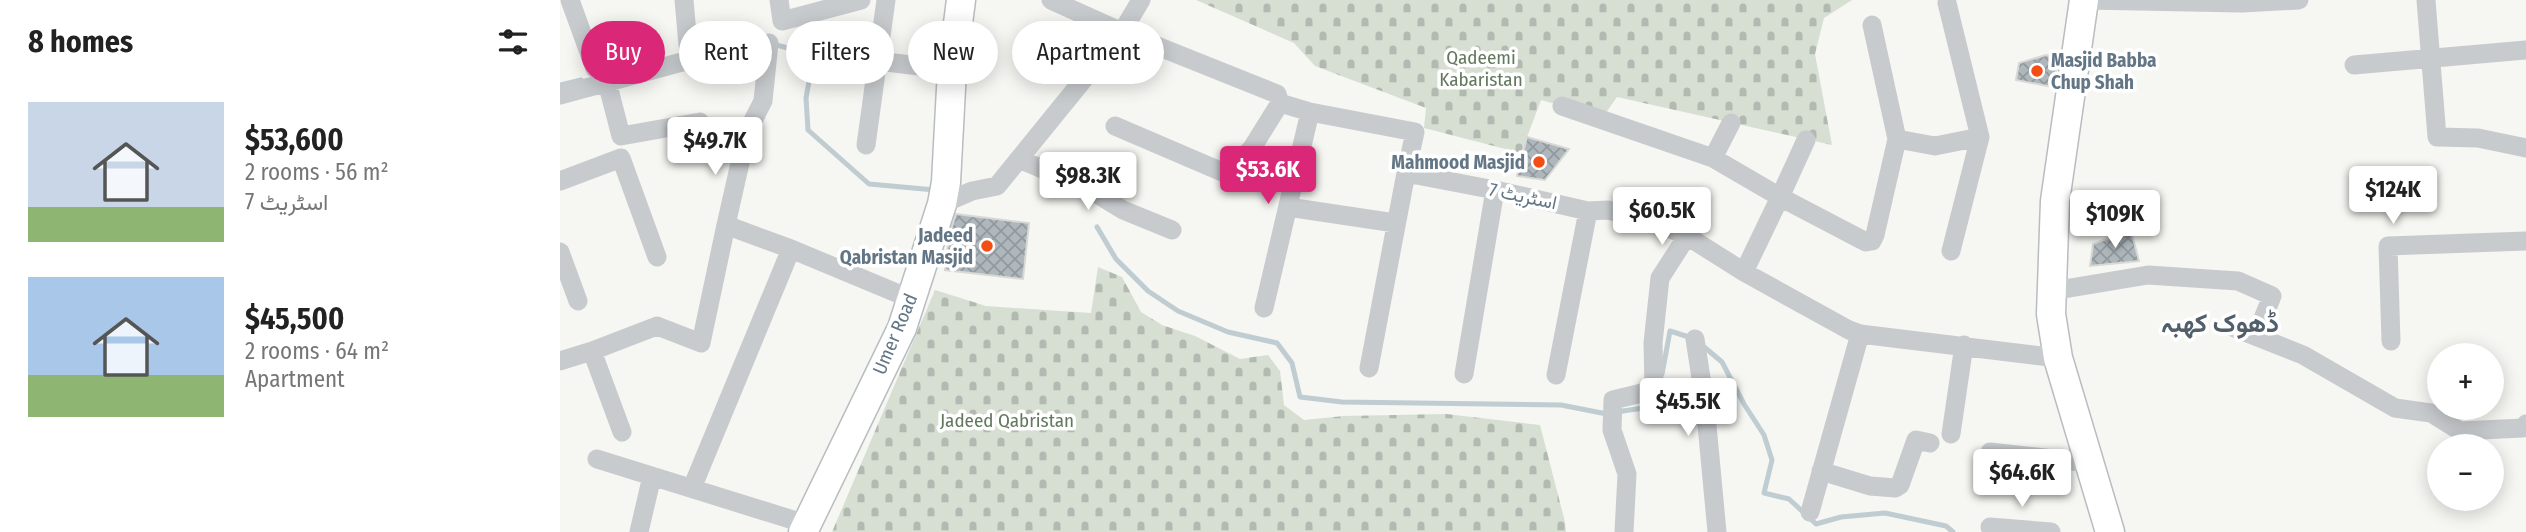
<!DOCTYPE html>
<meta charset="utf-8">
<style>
:root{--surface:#fff;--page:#f2f2f2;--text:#222;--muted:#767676;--accent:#db2777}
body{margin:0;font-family:"Fira Sans Condensed",Vazirmatn,sans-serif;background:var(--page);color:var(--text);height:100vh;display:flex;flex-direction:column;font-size:26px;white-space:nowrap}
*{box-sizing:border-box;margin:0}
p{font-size:23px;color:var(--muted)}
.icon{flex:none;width:38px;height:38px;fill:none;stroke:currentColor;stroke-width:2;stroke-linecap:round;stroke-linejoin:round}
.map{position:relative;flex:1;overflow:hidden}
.drawer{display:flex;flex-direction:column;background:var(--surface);width:560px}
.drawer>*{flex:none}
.top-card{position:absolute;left:21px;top:21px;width:665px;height:63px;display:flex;gap:14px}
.buttons{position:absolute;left:1867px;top:343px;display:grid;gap:14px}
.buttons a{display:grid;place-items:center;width:77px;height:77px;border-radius:50%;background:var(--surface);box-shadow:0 4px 18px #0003;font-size:35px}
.price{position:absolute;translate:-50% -60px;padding:0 16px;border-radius:7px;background:#fff;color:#222;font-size:23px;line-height:46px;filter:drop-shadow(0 2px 4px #0008)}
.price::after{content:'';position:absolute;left:50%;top:42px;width:21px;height:16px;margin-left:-10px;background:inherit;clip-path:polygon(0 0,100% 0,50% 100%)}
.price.selected{background:var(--accent);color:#fff}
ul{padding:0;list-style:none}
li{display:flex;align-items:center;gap:21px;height:175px;padding:0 28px}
li span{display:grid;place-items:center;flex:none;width:196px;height:140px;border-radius:0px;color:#555}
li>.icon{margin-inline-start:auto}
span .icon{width:84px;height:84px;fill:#fffc;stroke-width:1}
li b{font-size:30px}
h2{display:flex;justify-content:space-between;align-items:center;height:84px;padding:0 28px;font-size:30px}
.chip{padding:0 24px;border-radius:32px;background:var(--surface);box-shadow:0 4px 18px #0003;font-size:24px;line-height:63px}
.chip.selected{background:var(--accent);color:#fff}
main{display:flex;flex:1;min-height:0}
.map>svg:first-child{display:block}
.cemetery{fill:url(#cemetery-stones)}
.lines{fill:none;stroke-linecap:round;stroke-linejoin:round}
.stream{stroke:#bfccd1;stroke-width:5}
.building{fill:url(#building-cross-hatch);stroke:#d8d8d5;stroke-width:2}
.secondary-casing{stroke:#b7bdc1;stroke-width:31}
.street{stroke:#c8cbce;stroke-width:19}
.secondary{stroke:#fff;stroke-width:28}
.poi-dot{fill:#f44e15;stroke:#fff;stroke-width:2.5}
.labels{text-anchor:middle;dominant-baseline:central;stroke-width:7;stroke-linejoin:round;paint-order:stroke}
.park-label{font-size:19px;fill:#63785e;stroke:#fff}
.poi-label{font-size:19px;font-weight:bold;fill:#627686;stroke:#fff;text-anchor:end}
.street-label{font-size:19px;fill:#627686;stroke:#fff}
.district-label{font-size:26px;font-weight:bold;fill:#515f6b;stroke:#fff}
</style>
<main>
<section class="drawer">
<h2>8 homes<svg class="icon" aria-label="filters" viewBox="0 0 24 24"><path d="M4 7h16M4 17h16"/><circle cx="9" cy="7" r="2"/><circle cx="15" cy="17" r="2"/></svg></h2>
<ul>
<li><span style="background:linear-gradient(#c9d6e8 75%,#8fb573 0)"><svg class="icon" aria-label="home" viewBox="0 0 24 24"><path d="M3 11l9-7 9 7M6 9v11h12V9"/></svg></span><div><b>$53,600</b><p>2 rooms · 56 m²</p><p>اسٹریٹ 7</p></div></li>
<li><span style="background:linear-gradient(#a9c7e8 70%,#8fb573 0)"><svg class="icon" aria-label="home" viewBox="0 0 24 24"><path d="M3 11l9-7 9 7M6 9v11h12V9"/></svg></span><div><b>$45,500</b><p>2 rooms · 64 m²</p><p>Apartment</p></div></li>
</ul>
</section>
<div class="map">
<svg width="1966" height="532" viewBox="0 0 1966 532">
<defs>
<pattern id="cemetery-stones" width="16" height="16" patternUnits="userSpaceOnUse" patternTransform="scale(1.75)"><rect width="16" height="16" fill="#d7dfd3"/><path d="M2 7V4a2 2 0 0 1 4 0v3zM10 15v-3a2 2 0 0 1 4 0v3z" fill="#b2b9b1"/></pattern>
<pattern id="building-cross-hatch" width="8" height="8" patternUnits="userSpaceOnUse" patternTransform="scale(1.75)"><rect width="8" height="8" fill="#aeb7bc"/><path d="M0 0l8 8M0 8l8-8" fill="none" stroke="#91999e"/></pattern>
</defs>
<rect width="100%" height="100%" fill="#f6f6f2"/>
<path class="cemetery" d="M636 0H1292L1264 18 1255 54 1272 145 1057 97 1043 117 981 100 961 153 864 128 866 108 755 66 734 43Z
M538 267 562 277 581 312 602 325 635 336 680 359 708 355 720 371 724 405 744 420 784 416 886 414 980 425 1005 522 1006 532H272L375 290 426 306 531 313Z"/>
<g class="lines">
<path class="stream" d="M136 52 209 43 254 55 246 98 248 130 309 184 375 190
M0 85 21 80
M537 227 556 259 588 291 618 311 668 332 717 343 732 363 740 397 782 402 1001 405 1047 414
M1143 346 1162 362 1184 404 1204 435 1212 460 1204 493 1229 499 1256 524 1281 517 1325 513 1386 526 1393 532
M1102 374 1110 331 1132 338
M1056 412 1097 406 1099 394"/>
</g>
<path class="building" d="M1486 55 1499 58 1493 87 1456 80 1459 63Z
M967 137 1009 149 985 180 957 176Z
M396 214 469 223 463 279 385 270 389 236Z
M1571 230 1579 261 1530 266 1533 244Z"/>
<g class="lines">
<g class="secondary-casing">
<path id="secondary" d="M1524 0 1495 201 1491 314 1498 358 1550 532
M243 532 342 328 382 204 386 182 392 70 401 0"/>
</g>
<path class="street" d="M10 0 35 69
M124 0 128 45
M219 0 222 21 301 0
M491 0 562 32 717 94 720 103 750 112 855 132 846 173
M1524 0 1682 3 1739 0
M1866 0 1877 137 1918 138 1966 148
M1387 3 1420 137
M1312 25 1337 139
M209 43 203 101 187 132 166 225 231 249 351 299
M318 61 392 70
M1794 65 1966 50
M47 82 61 136 140 122
M0 95 122 62 137 60
M1002 106 1153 158 1220 197 1184 272
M555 126 667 174 692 148 720 103
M1246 140 1220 197 1306 242 1312 241 1315 235 1337 139 1375 146 1420 137 1391 251
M306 145 326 0
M1153 158 1171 123
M459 159 527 188 563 210 612 230
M0 181 61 158 97 257
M382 204 412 191 437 186 562 32 581 0
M728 207 835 223
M0 252 18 301
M1492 291 1588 275 1678 281 1712 296 1696 336
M704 308 750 112
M1672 327 1743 355 1835 408 1871 413 1900 431 1963 428 1966 424
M1135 339 1145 404 1157 532
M1831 341 1828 246 1966 241
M32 351 97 326 141 343 166 225
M0 361 32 351 62 432
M809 368 846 173 935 190 1028 211 1048 210 1092 221 1127 236 1184 272 1289 330 1300 334 1498 358
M904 374 935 190
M996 375 1028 211
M1391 434 1404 345
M1430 452 1530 463
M37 459 246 524
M1261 471 1310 486 1335 488 1340 485 1356 440 1370 443
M132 488 231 249
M1250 512 1300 334
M1430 527 1491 532
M79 532 92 476
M1064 532 1067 474 1052 430 1053 400 1094 390 1093 343 1100 278 1127 236"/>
<use href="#secondary" class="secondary"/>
</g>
<g class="poi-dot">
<circle cx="1477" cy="71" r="7"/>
<circle cx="979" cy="162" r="7"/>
<circle cx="427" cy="246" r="7"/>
</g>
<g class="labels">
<g class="park-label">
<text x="921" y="57">Qadeemi<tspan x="921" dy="22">Kabaristan</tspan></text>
<text x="447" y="420">Jadeed Qabristan</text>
</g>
<g class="poi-label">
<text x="1491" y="60" text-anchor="start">Masjid Babba<tspan x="1491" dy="22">Chup Shah</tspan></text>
<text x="965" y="162">Mahmood Masjid</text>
<text x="413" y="235">Jadeed<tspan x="413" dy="22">Qabristan Masjid</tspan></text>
</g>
<g class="street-label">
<text transform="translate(963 196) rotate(12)">اسٹریٹ 7</text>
<text transform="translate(335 334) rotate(-67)">Umer Road</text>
</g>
<g class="district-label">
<text x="1660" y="323">ڈھوک کھبہ</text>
</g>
</g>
</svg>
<div class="buttons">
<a>+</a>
<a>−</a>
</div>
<b class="price" style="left:155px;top:177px">$49.7K</b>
<b class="price selected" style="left:708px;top:206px">$53.6K</b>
<b class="price" style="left:528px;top:212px">$98.3K</b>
<b class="price" style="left:1833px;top:226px">$124K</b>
<b class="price" style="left:1102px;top:247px">$60.5K</b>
<b class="price" style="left:1555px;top:250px">$109K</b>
<b class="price" style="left:1128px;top:438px">$45.5K</b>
<b class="price" style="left:1462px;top:509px">$64.6K</b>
<div class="top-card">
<a class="chip selected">Buy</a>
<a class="chip">Rent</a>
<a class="chip">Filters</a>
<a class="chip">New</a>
<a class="chip">Apartment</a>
</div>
</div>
</main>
